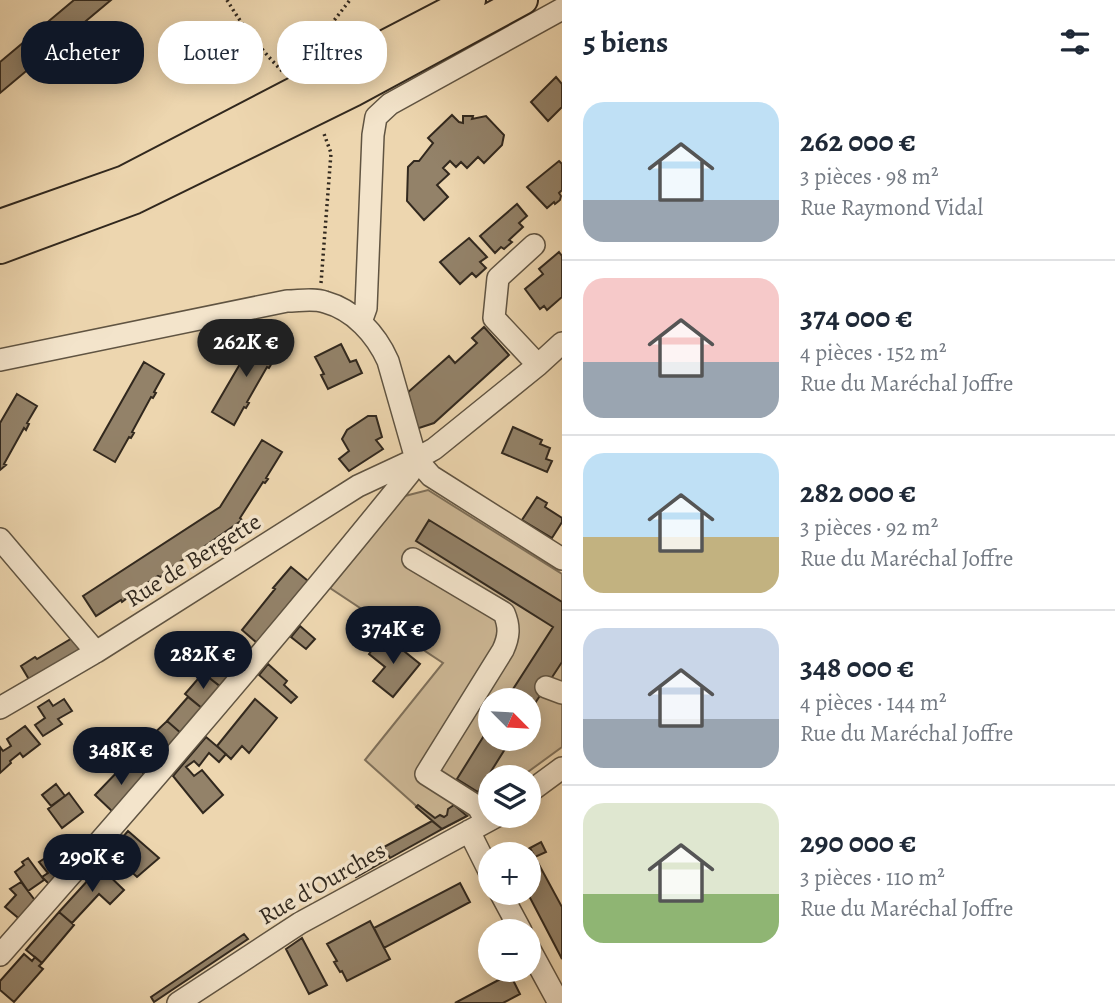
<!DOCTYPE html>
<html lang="fr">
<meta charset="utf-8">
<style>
:root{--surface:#fff;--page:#f2f2f3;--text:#1f2937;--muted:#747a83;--line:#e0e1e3;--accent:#111827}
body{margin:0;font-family:Alegreya,serif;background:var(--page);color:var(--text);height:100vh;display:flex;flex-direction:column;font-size:26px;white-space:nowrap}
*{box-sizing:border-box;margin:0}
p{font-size:23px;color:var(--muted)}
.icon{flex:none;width:38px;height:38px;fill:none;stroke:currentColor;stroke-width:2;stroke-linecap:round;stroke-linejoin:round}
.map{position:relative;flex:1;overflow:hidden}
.side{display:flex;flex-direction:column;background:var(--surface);width:553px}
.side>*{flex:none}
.hud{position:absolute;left:21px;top:21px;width:436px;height:63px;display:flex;gap:14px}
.needle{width:46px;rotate:114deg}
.controls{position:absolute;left:478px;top:688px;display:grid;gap:14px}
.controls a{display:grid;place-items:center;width:63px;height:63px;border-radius:50%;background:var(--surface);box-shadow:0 4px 18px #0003;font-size:35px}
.price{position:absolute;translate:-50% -60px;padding:0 16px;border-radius:24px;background:var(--accent);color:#fff;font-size:23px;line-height:46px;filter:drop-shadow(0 2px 4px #0008)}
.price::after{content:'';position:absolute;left:50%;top:42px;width:21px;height:16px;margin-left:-10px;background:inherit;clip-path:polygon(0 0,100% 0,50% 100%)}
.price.selected{background:#222;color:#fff}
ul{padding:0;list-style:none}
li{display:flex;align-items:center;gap:21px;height:175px;padding:0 21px}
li+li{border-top:2px solid var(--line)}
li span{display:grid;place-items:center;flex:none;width:196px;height:140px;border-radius:21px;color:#555}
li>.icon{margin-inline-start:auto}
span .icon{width:84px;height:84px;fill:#fffc;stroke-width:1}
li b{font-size:30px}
h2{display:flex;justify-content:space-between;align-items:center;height:84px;padding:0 21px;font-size:30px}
.chip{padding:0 24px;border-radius:28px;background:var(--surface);box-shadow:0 4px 18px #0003;font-size:24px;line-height:63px}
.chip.selected{background:var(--accent);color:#fff}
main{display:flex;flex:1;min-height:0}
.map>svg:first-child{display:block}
.green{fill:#cdb896;stroke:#7f705a;stroke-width:2;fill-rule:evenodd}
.building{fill:#938269;stroke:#31281e;stroke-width:2}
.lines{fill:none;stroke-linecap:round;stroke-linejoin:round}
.minor-casing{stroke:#605442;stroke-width:24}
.major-casing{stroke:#31281e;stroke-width:32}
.path{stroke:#31281e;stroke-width:3.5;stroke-dasharray:2 3.5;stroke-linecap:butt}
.minor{stroke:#f3e4cb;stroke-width:21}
.major{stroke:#edd6af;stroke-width:28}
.labels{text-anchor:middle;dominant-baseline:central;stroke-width:7;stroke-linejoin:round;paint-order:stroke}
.street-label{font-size:24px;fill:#31281e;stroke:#f3e4cb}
</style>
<main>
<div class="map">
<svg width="562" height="1003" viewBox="0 0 562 1003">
<rect width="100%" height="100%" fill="#edd6af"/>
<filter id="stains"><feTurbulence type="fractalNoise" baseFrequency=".00286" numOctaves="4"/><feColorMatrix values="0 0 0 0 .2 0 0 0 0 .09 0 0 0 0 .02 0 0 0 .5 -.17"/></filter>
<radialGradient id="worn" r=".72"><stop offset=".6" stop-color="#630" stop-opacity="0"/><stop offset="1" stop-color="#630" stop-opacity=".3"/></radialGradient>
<path class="green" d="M428 490 562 574V747L521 777H490V799L467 816 442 829 365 760 443 663 330 588 405 496ZM490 700H528V738H490Z"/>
<path class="building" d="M74 0H111L0 93V62Z
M556 77 562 84V107L548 121 531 102Z
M452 115 459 122 463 123V116H473L472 119 486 116 504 135 502 145 484 163 478 157 467 168 461 162 456 167 450 161 443 168 449 174 437 185 448 197 424 220 407 201 408 167 414 161H419L433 143 428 138Z
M559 161 562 164V190L559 193 561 196 560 200 555 204 554 202 547 208 527 187Z
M517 204 527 216 519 223 523 227 509 240 512 242 504 249 501 247 495 253 480 236Z
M469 238 487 257 480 262 486 268 476 277 472 273 460 284 440 262Z
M559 252 562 256V297L547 310 544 306 540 309 525 289 543 274 539 269Z
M484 327 509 355 434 423 416 429 406 394 449 356 455 363 477 343 472 338Z
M258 333 279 345 270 362 272 363 269 368 267 367 247 402 249 403 246 408 244 407 234 425 212 412Z
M341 344 350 362 356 360 362 373 328 389 321 375 324 374 315 357Z
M144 362 164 374 154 392 156 393 153 398 151 397 132 432 134 433 131 438 129 437 115 462 94 450Z
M17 394 37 406 27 423 29 424 26 430 24 428 4 464 6 465 0 470V423Z
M368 416H376L382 437 376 440 383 449 349 471 339 459 349 451 342 439 347 430Z
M513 427 542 440 540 444 550 448 546 459 552 461 547 472 502 453Z
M262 440 282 452 266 478 268 479 265 483 263 482 240 518 242 520 201 549 202 550 197 553 196 551 163 573 164 575 160 577 158 576 125 598 126 599 122 602 121 600 96 616 83 596 220 507Z
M537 497 547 503 545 507 562 518V522L552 538 522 520Z
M429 520 562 602V662L528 714V700H506L553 627 416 541Z
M291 567 308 581 257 643 242 630 275 589 273 588Z
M300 626 315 639 306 649 291 637Z
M384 635 420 664 393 697 373 681 385 667 369 654Z
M74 637 83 648 30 681 21 666 35 657 37 659Z
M221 650 238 665 221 687 203 673Z
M268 664 287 681 284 685 297 697 291 703 259 675Z
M203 673 221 687 203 709 185 694Z
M188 697 203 709 182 734 167 721Z
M64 699 72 711 58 719 62 724 43 736 35 725 45 718 38 707 49 700 53 706Z
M255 699 277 718 249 753 242 746 231 759 217 746Z
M167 721 182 734 146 776 120 746 133 732 145 742Z
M25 726 40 744 23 757 20 753 10 761 11 763 0 773V747L3 751 11 746 7 739Z
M490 726V738H512L478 792 457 779Z
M206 737 226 754 219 762 209 753 199 766 194 761 186 767 194 776 202 770 223 795 203 813 173 776Z
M134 763 146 776 114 813 95 795 122 767 125 770Z
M56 784 65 796 51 806 42 795Z
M69 793 83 812 62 828 48 809Z
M418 805 435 818 440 815 444 817 447 815 448 809 454 805 467 816 442 829 416 807Z
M432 821 442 829 390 858 384 847Z
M128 831 159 858 137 877 110 852Z
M541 842 546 852 535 857 530 848Z
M530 848 562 907V959L527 892H528V854H519Z
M375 853 377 855 381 853 386 860 356 877 351 867Z
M50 855 63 873 51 886 42 877 48 873 39 862Z
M28 858 44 880 28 891 15 872 24 865 22 862Z
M100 867 124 890 110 904 99 894 72 923 59 912Z
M21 882 37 903 22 921 5 907 16 895 10 889Z
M460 883 470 902 384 948 374 928Z
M59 912 74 925 42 963 26 950Z
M370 921 390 959 347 981 342 971 340 972 334 962 337 961 327 944Z
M244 934 248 939 154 1002 151 997Z
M302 938 327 985 309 994 286 949Z
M24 954 32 961 35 957 42 963 39 966 43 969 14 1002 0 990V981Z
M510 974 520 994 503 1003H455Z"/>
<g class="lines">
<g class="minor-casing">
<path id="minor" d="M534 245 498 278 494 318 538 365
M361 322 366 308 373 135 376 117 390 104 562 9
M0 360 287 301C299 301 314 298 325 302 354 310 376 334 388 361L416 459 431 476 562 559
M0 539 96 652
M413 559 504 613C510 627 509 637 503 650L426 774 478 807 486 821
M546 687 562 693
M0 708 96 652 358 486 416 459 434 449 538 365 562 343
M528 793 562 768
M469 831 490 873
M500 892 521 931
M528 946 559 1003
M0 955C140 797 277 638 409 474L416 459
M178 1003 300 923 497 816"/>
</g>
<g class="major-casing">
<path id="major" d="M0 224 125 180 471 0
M0 249 135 199 353 92 523 0"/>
</g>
<path class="path" d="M227 0C243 27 262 51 284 73
M304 59 350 0
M321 283 331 153 323 131"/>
<use href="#minor" class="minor"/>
<use href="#major" class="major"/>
</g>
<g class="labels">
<g class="street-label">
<text transform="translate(193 560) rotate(-32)">Rue de Bergette</text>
<text transform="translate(322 883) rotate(-30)">Rue d'Ourches</text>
</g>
</g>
<rect width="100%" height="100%" filter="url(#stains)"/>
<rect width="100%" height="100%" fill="url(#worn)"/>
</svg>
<div class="controls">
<a><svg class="needle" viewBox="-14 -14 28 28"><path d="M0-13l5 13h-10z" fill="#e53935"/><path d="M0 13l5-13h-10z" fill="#747a83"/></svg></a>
<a><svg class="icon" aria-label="layers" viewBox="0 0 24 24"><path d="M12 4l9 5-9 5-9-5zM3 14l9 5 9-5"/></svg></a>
<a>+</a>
<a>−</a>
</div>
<b class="price selected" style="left:246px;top:379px">262K €</b>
<b class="price" style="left:393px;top:666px">374K €</b>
<b class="price" style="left:203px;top:691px">282K €</b>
<b class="price" style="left:121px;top:787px">348K €</b>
<b class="price" style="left:92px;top:894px">290K €</b>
<div class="hud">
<a class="chip selected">Acheter</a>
<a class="chip">Louer</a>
<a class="chip">Filtres</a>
</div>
</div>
<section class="side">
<h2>5 biens<svg class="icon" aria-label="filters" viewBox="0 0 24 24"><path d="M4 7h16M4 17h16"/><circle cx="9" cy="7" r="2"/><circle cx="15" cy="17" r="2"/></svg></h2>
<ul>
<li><span style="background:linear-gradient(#bfe0f5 70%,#9aa5b1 0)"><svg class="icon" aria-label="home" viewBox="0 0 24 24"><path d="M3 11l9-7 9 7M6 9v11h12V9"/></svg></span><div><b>262 000 €</b><p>3 pièces · 98 m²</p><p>Rue Raymond Vidal</p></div></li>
<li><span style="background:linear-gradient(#f6c9c9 60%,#9aa5b1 0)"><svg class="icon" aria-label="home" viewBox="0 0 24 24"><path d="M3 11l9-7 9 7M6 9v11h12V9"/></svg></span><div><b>374 000 €</b><p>4 pièces · 152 m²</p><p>Rue du Maréchal Joffre</p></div></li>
<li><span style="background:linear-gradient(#bfe0f5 60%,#c2b280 0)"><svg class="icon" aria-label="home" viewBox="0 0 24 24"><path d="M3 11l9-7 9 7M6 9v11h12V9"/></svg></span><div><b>282 000 €</b><p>3 pièces · 92 m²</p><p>Rue du Maréchal Joffre</p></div></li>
<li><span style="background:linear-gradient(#c9d6e8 65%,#9aa5b1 0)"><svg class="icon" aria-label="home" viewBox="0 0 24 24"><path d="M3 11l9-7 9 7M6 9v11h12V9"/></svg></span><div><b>348 000 €</b><p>4 pièces · 144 m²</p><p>Rue du Maréchal Joffre</p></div></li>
<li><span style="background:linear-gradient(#dfe7d0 65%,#8fb573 0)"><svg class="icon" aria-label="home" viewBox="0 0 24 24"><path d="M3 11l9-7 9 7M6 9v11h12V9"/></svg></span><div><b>290 000 €</b><p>3 pièces · 110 m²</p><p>Rue du Maréchal Joffre</p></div></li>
</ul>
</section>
</main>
